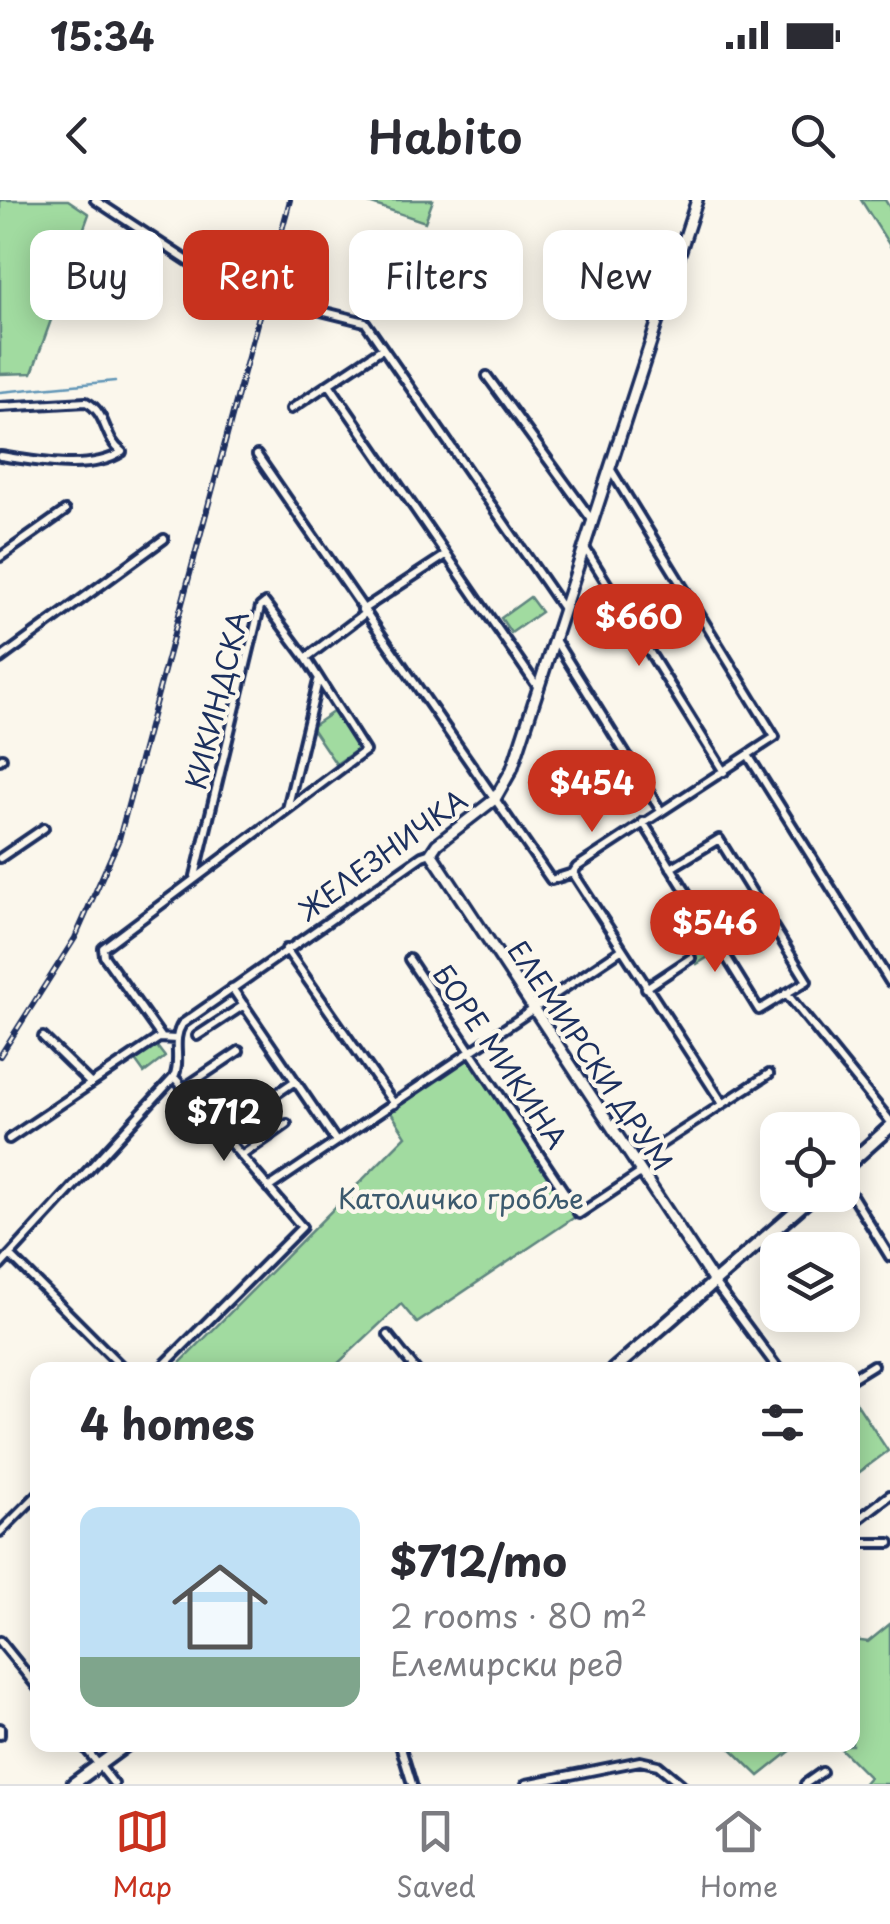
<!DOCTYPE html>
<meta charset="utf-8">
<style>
:root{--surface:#fff;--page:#f2f2f3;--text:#2b2b33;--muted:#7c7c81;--line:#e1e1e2;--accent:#c8321e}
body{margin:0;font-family:"Playpen Sans",sans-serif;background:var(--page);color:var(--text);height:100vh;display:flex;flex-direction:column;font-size:38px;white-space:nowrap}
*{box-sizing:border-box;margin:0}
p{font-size:32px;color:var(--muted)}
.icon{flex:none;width:55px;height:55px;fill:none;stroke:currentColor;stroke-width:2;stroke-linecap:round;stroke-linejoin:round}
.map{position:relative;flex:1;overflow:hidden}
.panel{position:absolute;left:30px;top:1162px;width:830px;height:390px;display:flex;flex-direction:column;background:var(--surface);border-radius:20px;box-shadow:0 5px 25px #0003}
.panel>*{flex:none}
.banner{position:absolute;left:30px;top:30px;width:830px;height:90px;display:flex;gap:20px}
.tools{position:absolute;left:760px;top:912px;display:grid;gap:20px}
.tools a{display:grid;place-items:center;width:100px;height:100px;border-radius:20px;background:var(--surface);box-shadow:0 5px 25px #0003;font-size:50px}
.price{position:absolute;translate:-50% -85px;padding:0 22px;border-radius:35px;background:var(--accent);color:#fff;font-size:32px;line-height:65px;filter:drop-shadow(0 2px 5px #0008)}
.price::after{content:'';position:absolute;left:50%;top:60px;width:30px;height:22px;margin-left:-15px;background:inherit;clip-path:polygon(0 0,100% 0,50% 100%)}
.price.active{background:#222;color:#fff}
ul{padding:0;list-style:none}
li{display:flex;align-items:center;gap:30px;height:250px;padding:0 50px}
li span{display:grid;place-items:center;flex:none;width:280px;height:200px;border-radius:20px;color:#555}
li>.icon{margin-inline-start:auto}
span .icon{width:120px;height:120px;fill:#fffc;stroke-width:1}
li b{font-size:42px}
h2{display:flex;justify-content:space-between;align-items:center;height:120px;padding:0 50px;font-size:42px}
.pill{padding:0 35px;border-radius:20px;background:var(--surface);box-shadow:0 5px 25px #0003;font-size:35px;line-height:90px}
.pill.active{background:var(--accent);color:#fff}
.status{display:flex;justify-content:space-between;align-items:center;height:70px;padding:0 50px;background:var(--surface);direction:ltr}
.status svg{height:28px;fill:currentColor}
header{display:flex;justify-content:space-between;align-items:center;height:130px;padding:0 50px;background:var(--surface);font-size:45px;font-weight:600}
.tab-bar{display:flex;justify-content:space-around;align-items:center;height:140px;border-top:2px solid var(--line);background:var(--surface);font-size:28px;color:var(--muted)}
.tab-bar a{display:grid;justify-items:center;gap:5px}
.tab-bar .active{color:var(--accent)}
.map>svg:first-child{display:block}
.green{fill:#a1dba0;stroke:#5e857f;stroke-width:2.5}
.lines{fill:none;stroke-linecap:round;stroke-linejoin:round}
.stream{stroke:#6195b6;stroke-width:2.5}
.minor-casing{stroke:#1b2f5e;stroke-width:14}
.tertiary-casing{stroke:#1b2f5e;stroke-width:16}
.secondary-casing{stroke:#1b2f5e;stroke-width:18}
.minor{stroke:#fbf7ec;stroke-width:6}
.tertiary{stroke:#fbf7ec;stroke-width:9}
.secondary{stroke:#fbf7ec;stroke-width:10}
.rail-casing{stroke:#1b2f5e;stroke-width:6}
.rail{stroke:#fbf7ec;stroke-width:2.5;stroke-dasharray:8;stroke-linecap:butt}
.labels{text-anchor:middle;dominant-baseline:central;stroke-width:9;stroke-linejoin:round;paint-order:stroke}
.street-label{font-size:28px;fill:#1b2f5e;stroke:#fbf7ec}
.park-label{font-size:28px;fill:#3c5a6e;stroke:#fbf7ec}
</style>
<div class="status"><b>15:34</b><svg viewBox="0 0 49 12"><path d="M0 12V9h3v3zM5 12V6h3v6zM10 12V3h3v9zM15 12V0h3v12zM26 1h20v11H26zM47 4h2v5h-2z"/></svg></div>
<header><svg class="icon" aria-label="back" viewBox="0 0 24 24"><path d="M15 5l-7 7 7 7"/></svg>Habito<svg class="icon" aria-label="search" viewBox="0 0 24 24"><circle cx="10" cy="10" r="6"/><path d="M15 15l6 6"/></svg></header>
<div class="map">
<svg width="890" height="1584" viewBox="0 0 890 1584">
<rect width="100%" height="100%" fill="#fbf7ec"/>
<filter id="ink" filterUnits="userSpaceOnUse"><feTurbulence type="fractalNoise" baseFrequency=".01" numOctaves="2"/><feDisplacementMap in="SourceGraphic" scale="20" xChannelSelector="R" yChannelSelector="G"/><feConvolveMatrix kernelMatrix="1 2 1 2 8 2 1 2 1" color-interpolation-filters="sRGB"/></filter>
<g filter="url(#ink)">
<path class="green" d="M0 0H68L89 14 32 173 0 174Z
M360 0H433L425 22Z
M861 0H885L890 8V46Z
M530 397 541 412 511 433 501 418Z
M333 512 358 549 336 564 311 527Z
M712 735 721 749 697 764 688 749Z
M155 844 165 857 144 873 134 859Z
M469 858 575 1017 417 1123 401 1104 331 1170H177L175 1168 406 936 390 911Z
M853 1198 888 1251 853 1277H852Z
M890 1424V1584H863L869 1577 837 1545H852L853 1440 868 1442Z
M727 1545H798L759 1576Z"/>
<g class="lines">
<path class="stream" d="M0 192 115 181"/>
<g class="minor-casing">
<path id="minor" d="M95 0 229 88 365 122 564 410
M487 176 592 320
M329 184 539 489
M0 207 86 202C108 213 103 238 122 252 90 273 36 261 0 256
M291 209 383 148
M257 255 551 680 573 673 577 667 775 537 611 270
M585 348 724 572
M0 357 65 311
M362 410 446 355
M555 440 661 611
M306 458 364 414
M0 459 164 339
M748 555 890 782
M0 560 2 558
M287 609 318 481
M643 622 759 810 807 781 719 639 671 668
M0 658 44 628
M573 673 723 904
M286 749 394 904
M409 759 579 1014 642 972
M232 788 336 941
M646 788 691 758
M786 793 890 921
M197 836 244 805
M43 837 90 883
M162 838 104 756 103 748 365 551 306 458 265 403 260 407 195 676
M184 888 239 851
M254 909 295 881
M9 939 159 838 176 839
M241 956 287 924
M635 961 769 874
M842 979 890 1057
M268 988 621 750
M10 1055 125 1170
M0 1066 174 877C182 859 171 841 182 824L422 656 431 653
M714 1082 779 1170
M388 1135 416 1170
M159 1170 302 1027 174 877
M852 1178 873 1165
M852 1324 890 1295
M0 1332 38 1294
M852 1343H890
M0 1441 38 1488
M0 1528V1535
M83 1545 114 1584
M400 1545 412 1584
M526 1584 640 1561 658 1565 681 1584
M805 1584 822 1572"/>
</g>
<g class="tertiary-casing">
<path id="tertiary" d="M697 0 512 569 495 599 437 644 431 653 714 1082"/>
</g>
<g class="secondary-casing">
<path id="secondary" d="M842 970 890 927
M613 1170 814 995
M73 1584 126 1545"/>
</g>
<use href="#minor" class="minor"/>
<use href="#tertiary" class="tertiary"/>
<use href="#secondary" class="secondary"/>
<g class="rail-casing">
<path id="rail" d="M0 856 75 738 119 639 290 0"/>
</g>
<use href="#rail" class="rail"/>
</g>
</g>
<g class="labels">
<g class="street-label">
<text transform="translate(216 500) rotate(-76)">КИКИНДСКА</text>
<text transform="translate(382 654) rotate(-36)">ЖЕЛЕЗНИЧКА</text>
<text transform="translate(591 855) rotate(56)">ЕЛЕМИРСКИ ДРУМ</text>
<text transform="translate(501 856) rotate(56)">БОРЕ МИКИНА</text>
</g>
<g class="park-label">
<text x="461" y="997">Католичко гробље</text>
</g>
</g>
</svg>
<div class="tools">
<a><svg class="icon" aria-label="locate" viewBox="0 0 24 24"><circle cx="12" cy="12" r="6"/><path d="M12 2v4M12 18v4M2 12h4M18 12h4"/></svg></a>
<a><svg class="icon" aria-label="layers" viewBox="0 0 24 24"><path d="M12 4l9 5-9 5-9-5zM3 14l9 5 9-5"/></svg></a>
</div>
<b class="price" style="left:639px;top:469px">$660</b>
<b class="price" style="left:592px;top:635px">$454</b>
<b class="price" style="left:715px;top:775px">$546</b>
<b class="price active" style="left:224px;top:964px">$712</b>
<div class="banner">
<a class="pill">Buy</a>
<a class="pill active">Rent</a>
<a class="pill">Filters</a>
<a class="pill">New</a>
</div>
<section class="panel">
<h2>4 homes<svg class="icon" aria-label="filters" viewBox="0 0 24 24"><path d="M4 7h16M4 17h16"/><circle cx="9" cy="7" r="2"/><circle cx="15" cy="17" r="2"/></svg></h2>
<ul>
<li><span style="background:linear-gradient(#bfe0f5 75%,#7fa58c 0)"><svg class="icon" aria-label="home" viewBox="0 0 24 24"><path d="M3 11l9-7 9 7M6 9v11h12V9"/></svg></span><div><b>$712/mo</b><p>2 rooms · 80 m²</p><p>Елемирски ред</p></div></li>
</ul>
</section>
</div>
<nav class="tab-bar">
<a class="active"><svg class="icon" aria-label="map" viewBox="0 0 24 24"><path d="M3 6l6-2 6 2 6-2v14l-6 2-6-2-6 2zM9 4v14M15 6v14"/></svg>Map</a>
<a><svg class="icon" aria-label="saved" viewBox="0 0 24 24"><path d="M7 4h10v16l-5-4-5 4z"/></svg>Saved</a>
<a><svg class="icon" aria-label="home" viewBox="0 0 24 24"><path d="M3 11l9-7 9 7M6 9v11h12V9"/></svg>Home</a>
</nav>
